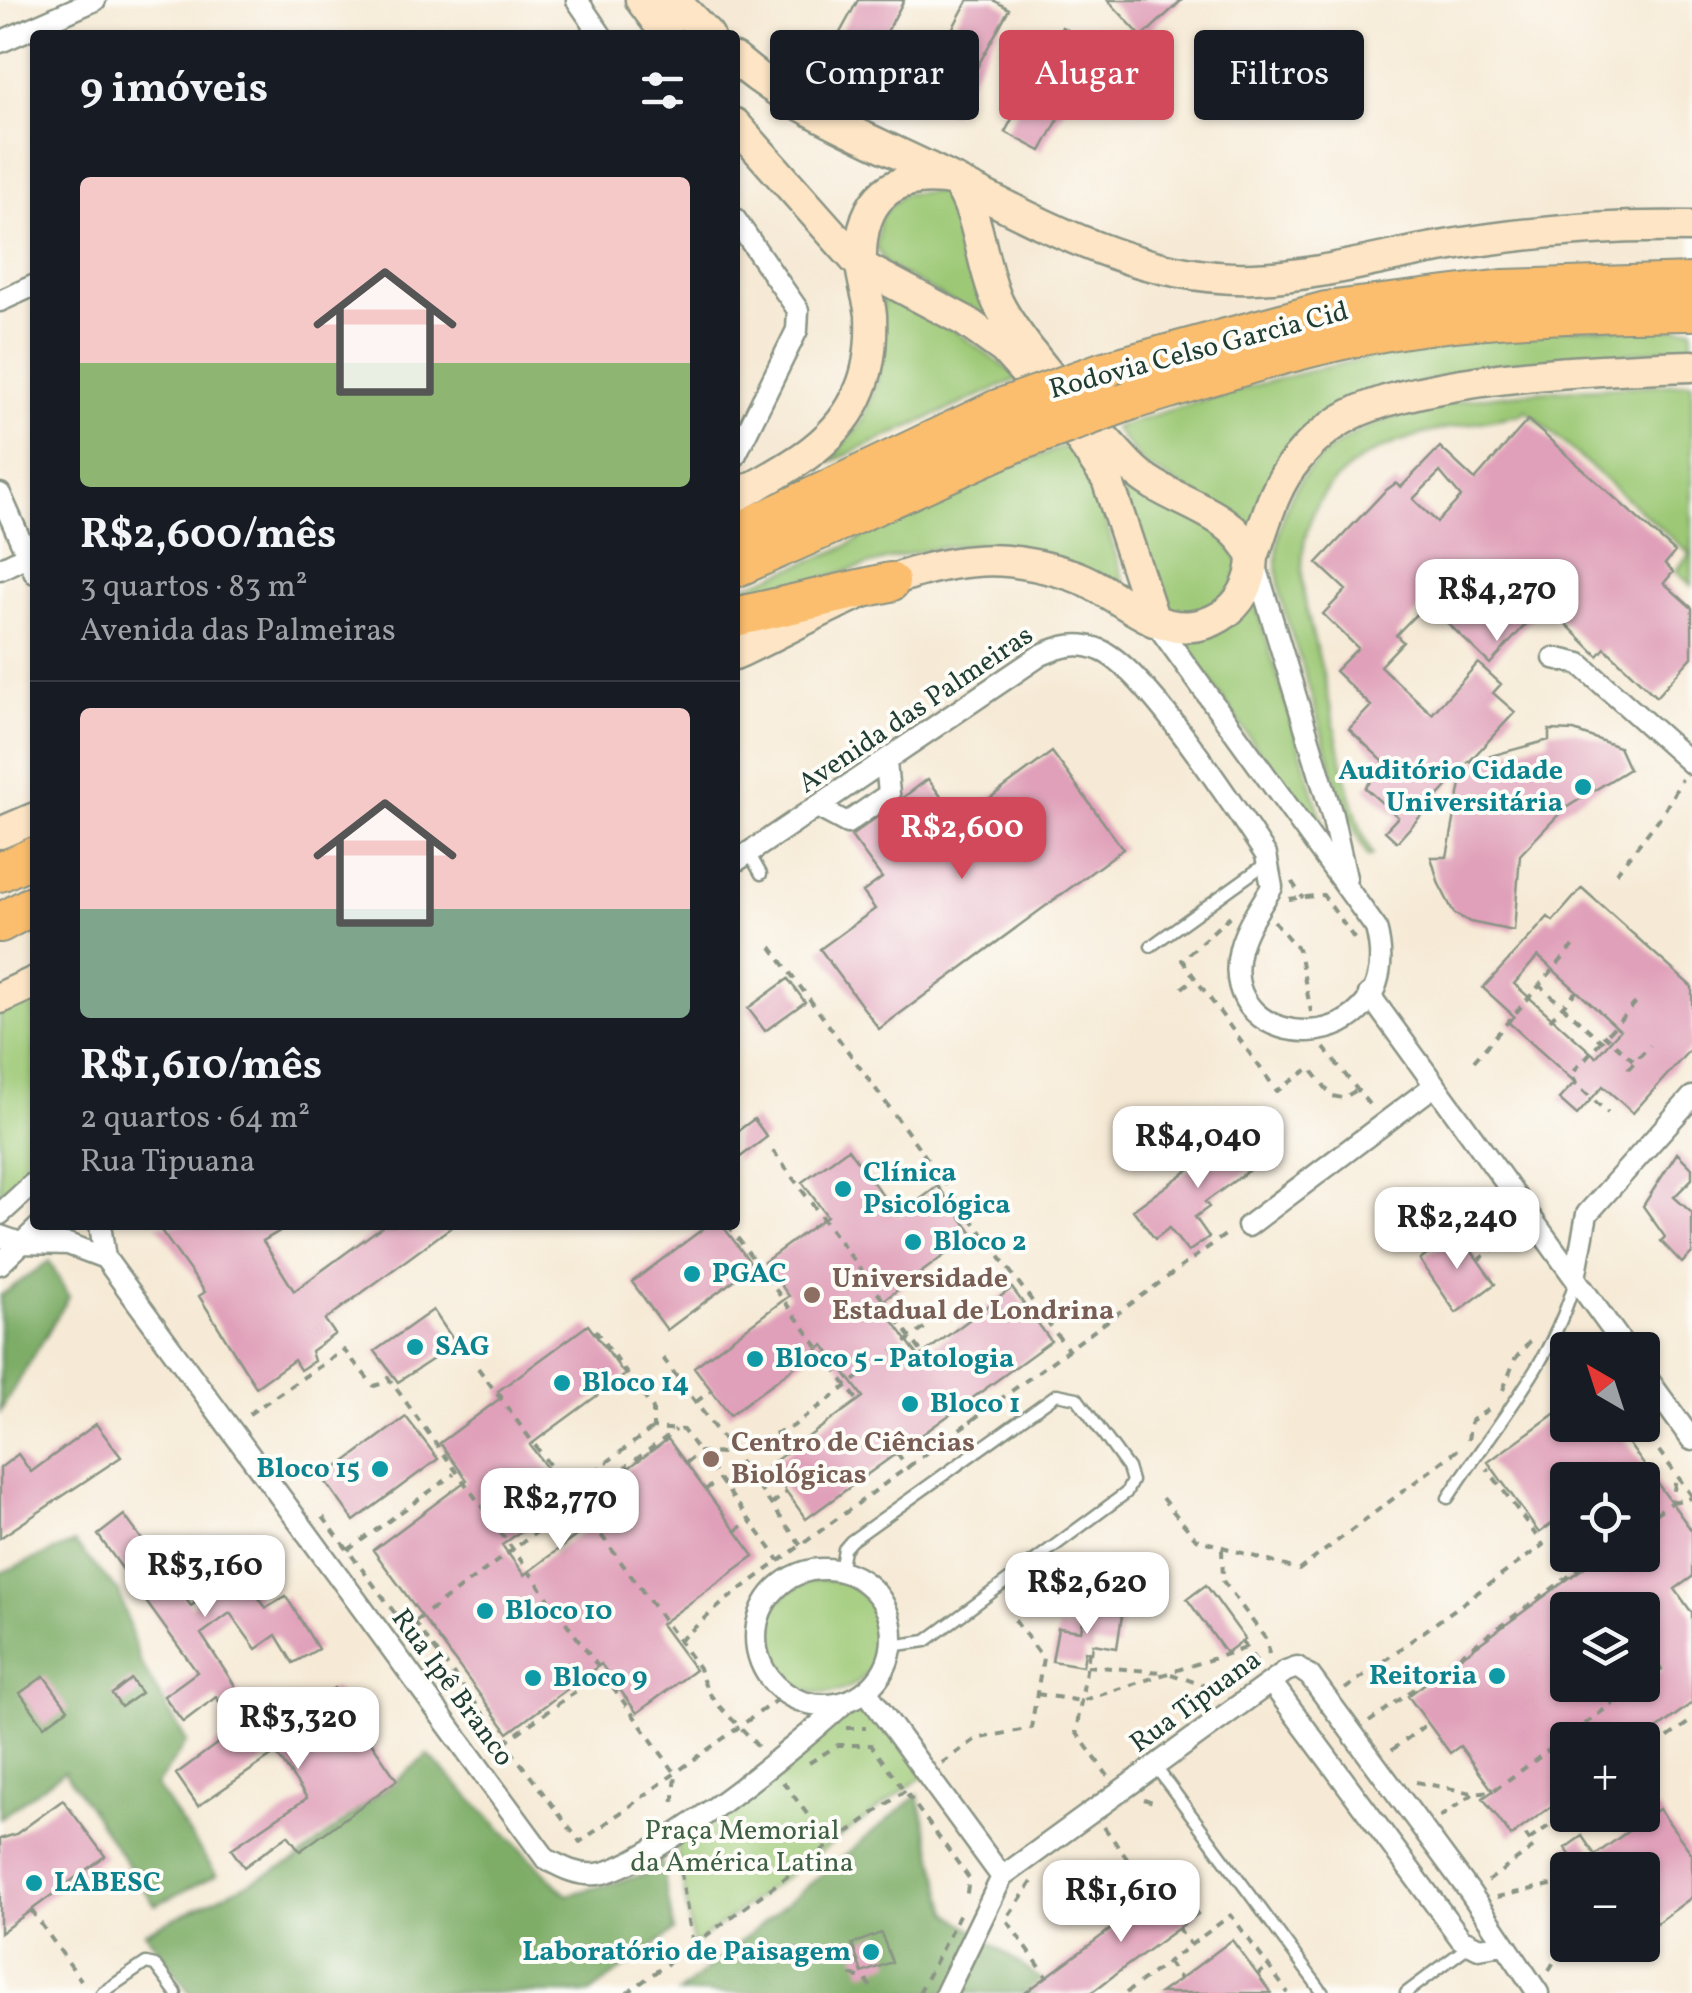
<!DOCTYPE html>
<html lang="pt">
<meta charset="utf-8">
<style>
:root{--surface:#171b24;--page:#20242c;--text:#f1f3f6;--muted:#9ea1a6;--line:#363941;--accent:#d1495b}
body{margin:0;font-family:Vollkorn,serif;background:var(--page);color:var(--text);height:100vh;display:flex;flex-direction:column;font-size:38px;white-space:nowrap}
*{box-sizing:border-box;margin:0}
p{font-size:32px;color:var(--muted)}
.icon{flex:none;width:55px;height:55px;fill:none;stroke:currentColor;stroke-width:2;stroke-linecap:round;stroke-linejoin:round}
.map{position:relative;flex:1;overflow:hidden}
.details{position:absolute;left:30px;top:30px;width:710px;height:1200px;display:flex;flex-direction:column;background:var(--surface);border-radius:10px;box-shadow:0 2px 8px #0004}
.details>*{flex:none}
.guide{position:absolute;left:770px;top:30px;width:770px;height:90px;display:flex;gap:20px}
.needle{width:65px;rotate:321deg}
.tools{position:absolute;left:1550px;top:1332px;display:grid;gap:20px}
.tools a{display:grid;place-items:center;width:110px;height:110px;border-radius:10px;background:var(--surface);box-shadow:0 2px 8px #0004;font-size:50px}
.price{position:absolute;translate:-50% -85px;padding:0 22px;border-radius:20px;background:#fff;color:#222;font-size:32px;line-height:65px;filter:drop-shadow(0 2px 5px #0008)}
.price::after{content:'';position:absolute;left:50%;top:60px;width:30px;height:22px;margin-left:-15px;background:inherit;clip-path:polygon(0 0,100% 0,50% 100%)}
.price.current{background:var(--accent);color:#fff}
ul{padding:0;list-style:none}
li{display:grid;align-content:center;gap:20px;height:530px;padding:0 50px}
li+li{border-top:2px solid var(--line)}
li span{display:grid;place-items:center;height:310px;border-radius:10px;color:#555}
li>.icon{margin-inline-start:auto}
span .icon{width:180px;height:180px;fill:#fffc;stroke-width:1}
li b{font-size:42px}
h2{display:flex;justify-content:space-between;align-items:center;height:120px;padding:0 50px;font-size:42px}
.pill{padding:0 35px;border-radius:10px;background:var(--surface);box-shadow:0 2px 8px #0004;font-size:35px;line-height:90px}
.pill.current{background:var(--accent);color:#fff}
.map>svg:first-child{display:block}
.green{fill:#9dc976;stroke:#5e8355;stroke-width:2.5}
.forest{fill:#7ead67;stroke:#4e754e;stroke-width:2.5}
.building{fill:#e0a0b9;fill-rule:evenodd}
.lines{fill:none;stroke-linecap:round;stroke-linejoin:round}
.lane-casing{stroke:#8a9485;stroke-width:15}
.street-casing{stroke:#8a9485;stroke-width:25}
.secondary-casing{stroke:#8a9485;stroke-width:35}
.highway-casing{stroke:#8a9485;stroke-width:42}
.path{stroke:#8a9485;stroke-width:4;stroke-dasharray:8 8;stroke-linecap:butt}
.lane{stroke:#fff;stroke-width:10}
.street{stroke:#fff;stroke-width:20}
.secondary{stroke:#fde5c5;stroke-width:30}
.highway{stroke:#fbbe6e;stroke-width:38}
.highway-bridge-casing{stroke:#8a9485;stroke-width:42;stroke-linecap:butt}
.highway-bridge{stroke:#fbbe6e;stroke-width:38}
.culture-dot{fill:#0f9aa8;stroke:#fdfcf7;stroke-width:4}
.education-dot{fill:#8d6e63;stroke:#fdfcf7;stroke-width:4}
.labels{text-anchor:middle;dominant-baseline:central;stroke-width:8;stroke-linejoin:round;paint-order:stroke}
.street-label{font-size:28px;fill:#1f3d34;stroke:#fdfcf7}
.culture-label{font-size:28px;font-weight:bold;fill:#0d838f;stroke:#fdfcf7;text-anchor:start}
.education-label{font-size:28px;font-weight:bold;fill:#785e54;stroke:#fdfcf7;text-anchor:start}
.park-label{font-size:28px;fill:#3e6044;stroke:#fdfcf7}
</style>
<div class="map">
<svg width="1692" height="1993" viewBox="0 0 1692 1993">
<rect width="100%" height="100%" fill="#fdfcf7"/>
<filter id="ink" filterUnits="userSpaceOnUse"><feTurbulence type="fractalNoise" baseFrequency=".01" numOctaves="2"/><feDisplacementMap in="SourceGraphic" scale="20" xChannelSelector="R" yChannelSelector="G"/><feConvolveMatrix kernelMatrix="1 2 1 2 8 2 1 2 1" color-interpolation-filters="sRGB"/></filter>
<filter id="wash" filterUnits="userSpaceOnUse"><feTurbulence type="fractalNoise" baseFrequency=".0048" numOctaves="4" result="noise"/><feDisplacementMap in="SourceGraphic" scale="40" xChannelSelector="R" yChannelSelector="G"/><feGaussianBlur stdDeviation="2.25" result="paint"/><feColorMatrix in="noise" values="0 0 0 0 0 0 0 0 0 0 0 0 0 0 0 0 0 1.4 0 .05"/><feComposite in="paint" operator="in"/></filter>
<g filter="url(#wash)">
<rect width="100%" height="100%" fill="#f6ead6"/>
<path class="green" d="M937 191 953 199 1004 331 886 265 876 247 880 217 903 194Z
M883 294 928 311 1020 378 828 463 862 422 877 381Z
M1692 327V346L1459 375 1362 397 1253 527 1143 464 1114 428C1257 380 1404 343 1554 330 1600 326 1646 328 1692 327Z
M1692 382V586L1676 571 1690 554 1525 409 1523 414C1429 432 1305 441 1302 567 1301 603 1316 643 1324 679 1338 737 1346 800 1372 855L1368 857C1337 800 1323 733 1304 671 1292 635 1277 599 1277 561 1276 371 1565 396 1692 382Z
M1071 444 1089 468 1125 585C1085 584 1042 555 1002 547 932 533 806 588 735 606L736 590 841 549 910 510 991 474Z
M1117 474 1218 528 1241 563 1235 587 1209 611 1176 612 1158 600Z
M1254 599 1325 830 1322 841 1181 640Z
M35 990V1164L0 1195V1007Z
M767 1636a57 57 0 1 1 114 0a57 57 0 1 1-114 0Z
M868 1696 926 1774 693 1945 675 1835Z"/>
<path class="forest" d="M49 1261 69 1297 0 1412V1296Z
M74 1543 119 1592 140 1662 187 1742 156 1786 217 1875 155 1905 64 1771 0 1818V1573Z
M428 1755 567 1895 647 1874 661 1860 674 1931 590 1993H190L145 1932 295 1861Z
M918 1795 948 1912 1042 1980 1037 1993H678Z"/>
<g id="blocks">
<path class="building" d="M858 0H904L866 71 830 51Z
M968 0H993L1009 9 952 113 917 94Z
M1108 0H1182L1142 37Z
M1062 27 1098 47 1041 151 1005 132Z
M1528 420 1675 552 1665 564 1673 572 1664 583 1692 608V657L1656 697 1605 648 1598 656 1545 603 1490 664 1427 603 1396 635 1403 642 1380 666 1432 714 1478 663 1501 684 1493 693 1515 712 1469 762 1549 740V730L1574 731 1619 747 1629 769 1564 809 1520 855 1514 931 1470 922 1454 913 1439 884 1431 857H1447L1464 768 1397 842 1385 831 1398 817 1365 788 1386 764 1349 729 1371 706 1335 671 1358 648 1323 614 1346 590 1317 563 1385 491 1396 483 1401 487 1440 447 1475 480ZM1440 472 1461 497 1437 522 1413 499Z
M1052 752 1123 849 879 1029 820 949 875 909 863 892 882 878 851 836 928 779 959 821Z
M1582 888 1692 987V1047L1633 1113 1603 1086 1577 1115 1559 1099 1575 1082 1508 1022 1514 1016 1483 988 1548 917 1553 921ZM1538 956 1620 1030 1596 1057 1514 984Z
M788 979 805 1002 765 1031 748 1008Z
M754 1119 767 1137 735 1161V1133Z
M1245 1129 1266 1158 1205 1202 1209 1207 1195 1217 1209 1237 1188 1252 1169 1228 1155 1239 1133 1210Z
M848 1149 898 1216 938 1186 973 1234 880 1303 919 1357 1012 1288 1051 1341 806 1519 768 1466 863 1397 824 1345 730 1415 694 1367 789 1296 764 1262 827 1216 802 1182Z
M1677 1153 1692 1168V1179L1674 1197 1692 1213V1253L1682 1263 1661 1241 1665 1237 1643 1206Z
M157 1225H290L263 1241 294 1291 384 1225H454L325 1320 335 1334 311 1351 314 1361 300 1370 294 1360 256 1387 199 1296 205 1292Z
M708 1225H722L753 1266 667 1330 632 1282Z
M1458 1232 1495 1284 1456 1313 1420 1260Z
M433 1310 456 1344 398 1382 375 1351Z
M588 1325 625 1375 530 1445 568 1497 502 1545 524 1575 596 1521 582 1502 668 1439 754 1556 661 1624 695 1670 637 1713 601 1664 508 1733 373 1550 467 1480 440 1443 502 1397 498 1391Z
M1568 1404V1425H1615L1692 1531V1577L1675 1589 1692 1613V1703L1642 1740H1568V1794L1511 1836 1483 1798 1493 1791 1460 1746 1450 1753 1408 1696 1601 1555H1642V1525L1655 1516 1642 1498V1469L1627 1480H1568V1512L1539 1533 1488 1462ZM1568 1610H1642V1642L1662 1669 1642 1685H1568Z
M406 1417 438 1459 354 1521 323 1478Z
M96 1424 121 1457 0 1538V1468L18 1454 31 1472Z
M124 1515 191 1606 221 1583 210 1568 228 1555 266 1608 286 1596 318 1649 293 1663 276 1635 256 1649 230 1613 201 1634 248 1706 231 1718 216 1697 183 1722 164 1696 197 1672 98 1535Z
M1206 1585 1245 1639 1226 1653 1187 1599Z
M1085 1609 1122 1615 1117 1648 1093 1644 1092 1653 1085 1651 1083 1666 1052 1661 1058 1628 1081 1631Z
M44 1676 68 1709 44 1726 20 1693Z
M131 1679 141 1693 121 1707 112 1694Z
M334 1688 397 1780 300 1851 288 1835 244 1867 231 1849 307 1798 276 1753 198 1806 176 1774 249 1720 263 1739Z
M63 1800 105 1856 0 1933V1839L16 1834Z
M1659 1809 1692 1854V1897L1657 1923 1642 1903V1870H1575L1579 1867 1565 1848 1582 1836 1595 1855Z
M1174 1882 1198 1914 1125 1967 1091 1993H1025Z
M881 1933 892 1962 862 1973 852 1944Z
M1232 1940 1271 1993H1160L1180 1979Z"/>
</g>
</g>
<g filter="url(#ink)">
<use href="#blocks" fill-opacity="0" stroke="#8a9485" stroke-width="2.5"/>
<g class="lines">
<g class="lane-casing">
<path id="lane" d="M749 853 761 874
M1151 946 1268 862
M1448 1498C1494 1426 1553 1363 1575 1280
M840 1571 844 1549 851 1541 1057 1394 1077 1398 1128 1468 1132 1481 1126 1493 926 1641 891 1646
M1155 1766 1323 1993
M102 1993 146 1963 155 1965 176 1993
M1406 1993 1470 1945"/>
</g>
<g class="street-casing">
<path id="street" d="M577 0 601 35
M0 42 95 0
M735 219 798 310 797 330 735 456
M0 301 35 285
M0 494 35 573
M1254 560 1332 815 1346 878
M0 569 35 552
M1554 658 1580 664 1692 764
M819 808 847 823 889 794 886 762
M735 862 1041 655C1061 646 1079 641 1100 650 1144 667 1237 811 1266 855L1272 887C1260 907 1246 926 1240 949 1213 1062 1411 1061 1376 928L1154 621
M1369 994 1627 1350
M0 1214 35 1182
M100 1225 105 1258 546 1859C563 1868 578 1876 597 1874 648 1868 804 1741 845 1702
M1248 1226 1435 1085
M0 1236 20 1243 68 1244 105 1258
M0 1264 41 1225
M1575 1278 1587 1214 1692 1097
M1642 1371 1692 1440
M756 1637a68 68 0 1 1 136 0a68 68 0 1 1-136 0Z
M1271 1682 1461 1939 1479 1948 1504 1944
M866 1691 1002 1877
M946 1993 1002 1877 1286 1671 1297 1667 1310 1676 1469 1891 1538 1993"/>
</g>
<g class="secondary-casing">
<path id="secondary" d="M641 0 667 35
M674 0 708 35
M735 59C789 106 862 136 927 167 1031 217 1135 282 1254 278 1315 276 1375 259 1434 248 1518 233 1608 225 1692 227
M735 124 861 266 965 321 1004 349 1038 387
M1068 422 1107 479 1154 621
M735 497C784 470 838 445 860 390 870 367 872 340 871 315 869 298 862 280 861 263 859 198 893 169 956 181L964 194C981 228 982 268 998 303 1018 344 1094 428 1128 464 1165 504 1229 505 1253 557 1252 610 1201 642 1152 619 1124 606 1101 585 1072 575 1041 565 1007 558 975 561 891 567 810 619 735 654
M1253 557C1265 524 1273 487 1297 459 1316 436 1342 416 1371 406 1457 375 1600 369 1692 366
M0 833 35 818
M0 998 35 982"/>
</g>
<g class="highway-casing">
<path id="highway" d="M1104 371 1326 311 1503 289 1692 283
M1130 401C1215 375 1300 346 1388 331 1481 315 1597 312 1692 311
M735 534 998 409
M735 568 1015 443
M735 617 890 582
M0 872 35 856
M0 923 35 904"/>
</g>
<path class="path" d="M1616 873 1662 815 1682 779
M1292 882 1303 898
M1289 899 1323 895 1356 941
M1230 916 1182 960 1277 1091 1310 1068 1332 1096 1343 1098 1357 1090
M1274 921 1299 951 1311 1012
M771 947 1069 1351
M1538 984 1601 1041 1640 998
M1182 988 1195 978
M1550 1020 1582 985
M1603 1034 1635 1062
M1601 1041 1572 1073 1576 1084 1608 1113
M1324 1048 1371 1107
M1474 1061 1577 942
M1628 1069 1650 1045
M773 1151 923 1354
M728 1225 858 1401
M1478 1260 1514 1234
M595 1330 653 1409V1428L683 1430 779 1560
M1573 1334 1585 1350
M663 1358 801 1545
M478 1368 699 1668C709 1707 734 1716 758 1747
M387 1376 676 1774 673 1809
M1503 1390 1515 1359 1532 1339
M696 1402 712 1390
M961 1406 973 1422
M249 1414 344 1350 374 1386 390 1381
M1640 1425 1692 1496
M1616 1427 1619 1425
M1468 1440 1471 1421 1489 1409
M897 1453 909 1469
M686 1463 700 1452 725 1453 792 1427 930 1324
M705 1490 720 1479
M568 1491 653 1428
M1162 1498 1196 1539 1299 1570 1464 1445
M1672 1502 1692 1498
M772 1504 787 1492
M323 1517 406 1628
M1642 1523 1672 1502 1676 1478
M736 1531 750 1520
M1222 1549 1223 1581 1268 1642 1269 1658
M348 1550 454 1474
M1043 1596 1099 1605 1098 1611
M414 1622 580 1842 786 1693
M403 1630 676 1430
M679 1641 726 1600 1229 1232
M1242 1642 1259 1665
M1089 1652 1076 1732 1108 1776
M1087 1666 1161 1672
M1171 1674 1223 1692
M1345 1689 1543 1545 1487 1468
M1607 1690 1616 1702
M1037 1694 1081 1701 1246 1648
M1369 1722 1598 1555
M846 1728H866
M1392 1750 1428 1723
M491 1752 601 1673
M1642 1756 1692 1720
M809 1763 838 1745H871L969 1878 966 1900
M942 1763 976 1739 1031 1728 1043 1658 1013 1618
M783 1782 829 1843
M1416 1782 1473 1793 1493 1791 1616 1701
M1144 1799 1158 1804
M1440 1817 1473 1794
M1104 1827 1155 1897
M1529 1840 1568 1812
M678 1856 693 1945
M1488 1881 1534 1847 1521 1828
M1032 1882 1006 1919 1047 1977
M1497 1897 1568 1881
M31 1910 81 1980
M1178 1928 1190 1944
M857 1959 852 1975 866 1980 875 1993
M1168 1962 1180 1979
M1549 1970 1568 1939
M1257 1975 1269 1966
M627 1993 906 1790
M919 1993 960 1913
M1126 1993 1231 1915 1288 1993"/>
<use href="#lane" class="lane"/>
<use href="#street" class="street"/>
<use href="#secondary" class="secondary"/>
<use href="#highway" class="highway"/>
<g class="highway-bridge-casing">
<path id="highway-bridge" d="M998 409 1104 371
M1015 443 1130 401"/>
</g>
<use href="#highway-bridge" class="highway-bridge"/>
</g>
</g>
<g class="culture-dot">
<circle cx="1583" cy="787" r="10"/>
<circle cx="843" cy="1189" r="10"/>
<circle cx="913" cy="1242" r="10"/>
<circle cx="692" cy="1274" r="10"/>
<circle cx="415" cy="1347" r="10"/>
<circle cx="755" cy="1359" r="10"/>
<circle cx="562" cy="1383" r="10"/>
<circle cx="910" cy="1404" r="10"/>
<circle cx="380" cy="1469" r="10"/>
<circle cx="485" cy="1611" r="10"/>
<circle cx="1497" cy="1676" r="10"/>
<circle cx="533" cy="1678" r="10"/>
<circle cx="34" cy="1883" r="10"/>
<circle cx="871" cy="1952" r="10"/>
</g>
<g class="education-dot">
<circle cx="812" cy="1295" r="10"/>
<circle cx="711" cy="1459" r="10"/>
</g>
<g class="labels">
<g class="street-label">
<text transform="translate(1199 351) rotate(-15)">Rodovia Celso Garcia Cid</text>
<text transform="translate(916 710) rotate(-34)">Avenida das Palmeiras</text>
<text transform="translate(452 1688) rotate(54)">Rua Ipê Branco</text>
<text transform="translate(1196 1702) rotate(-36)">Rua Tipuana</text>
</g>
<g class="culture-label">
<text x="1563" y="771" text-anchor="end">Auditório Cidade<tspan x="1563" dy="32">Universitária</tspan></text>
<text x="863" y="1173">Clínica<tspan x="863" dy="32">Psicológica</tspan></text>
<text x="933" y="1242">Bloco 2</text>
<text x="712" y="1274">PGAC</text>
<text x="435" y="1347">SAG</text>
<text x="775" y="1359">Bloco 5 - Patologia</text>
<text x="582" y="1383">Bloco 14</text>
<text x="930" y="1404">Bloco 1</text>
<text x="360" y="1469" text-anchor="end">Bloco 15</text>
<text x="505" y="1611">Bloco 10</text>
<text x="1477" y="1676" text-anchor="end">Reitoria</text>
<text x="553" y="1678">Bloco 9</text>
<text x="54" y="1883">LABESC</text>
<text x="851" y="1952" text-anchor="end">Laboratório de Paisagem</text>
</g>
<g class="education-label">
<text x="832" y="1279">Universidade<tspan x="832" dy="32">Estadual de Londrina</tspan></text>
<text x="731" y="1443">Centro de Ciências<tspan x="731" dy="32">Biológicas</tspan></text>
</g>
<g class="park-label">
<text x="742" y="1831">Praça Memorial<tspan x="742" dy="32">da América Latina</tspan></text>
</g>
</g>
</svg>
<div class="tools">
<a><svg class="needle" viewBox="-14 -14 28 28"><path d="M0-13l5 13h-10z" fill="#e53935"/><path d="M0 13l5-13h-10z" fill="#9ea1a6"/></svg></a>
<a><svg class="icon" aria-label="locate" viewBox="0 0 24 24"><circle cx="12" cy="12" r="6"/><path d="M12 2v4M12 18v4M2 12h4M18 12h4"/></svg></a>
<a><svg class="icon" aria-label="layers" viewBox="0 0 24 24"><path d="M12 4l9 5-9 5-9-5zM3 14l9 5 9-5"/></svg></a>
<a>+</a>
<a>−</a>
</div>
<b class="price" style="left:1497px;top:644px">R$4,270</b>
<b class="price current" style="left:962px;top:882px">R$2,600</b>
<b class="price" style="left:1198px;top:1191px">R$4,040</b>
<b class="price" style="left:1457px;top:1272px">R$2,240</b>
<b class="price" style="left:560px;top:1553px">R$2,770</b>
<b class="price" style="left:205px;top:1620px">R$3,160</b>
<b class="price" style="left:1087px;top:1637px">R$2,620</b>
<b class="price" style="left:298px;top:1772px">R$3,320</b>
<b class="price" style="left:1121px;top:1945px">R$1,610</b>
<div class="guide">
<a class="pill">Comprar</a>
<a class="pill current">Alugar</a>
<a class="pill">Filtros</a>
</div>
<section class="details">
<h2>9 imóveis<svg class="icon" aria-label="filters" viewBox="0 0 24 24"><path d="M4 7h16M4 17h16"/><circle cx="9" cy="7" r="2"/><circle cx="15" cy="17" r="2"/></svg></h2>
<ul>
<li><span style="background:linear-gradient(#f6c9c9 60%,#8fb573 0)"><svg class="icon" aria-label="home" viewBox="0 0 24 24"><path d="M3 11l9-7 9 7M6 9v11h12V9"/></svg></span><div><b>R$2,600/mês</b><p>3 quartos · 83 m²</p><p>Avenida das Palmeiras</p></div></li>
<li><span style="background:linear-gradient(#f6c9c9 65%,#7fa58c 0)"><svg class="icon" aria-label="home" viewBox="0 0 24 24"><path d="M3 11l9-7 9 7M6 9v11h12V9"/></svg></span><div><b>R$1,610/mês</b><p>2 quartos · 64 m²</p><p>Rua Tipuana</p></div></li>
</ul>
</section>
</div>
